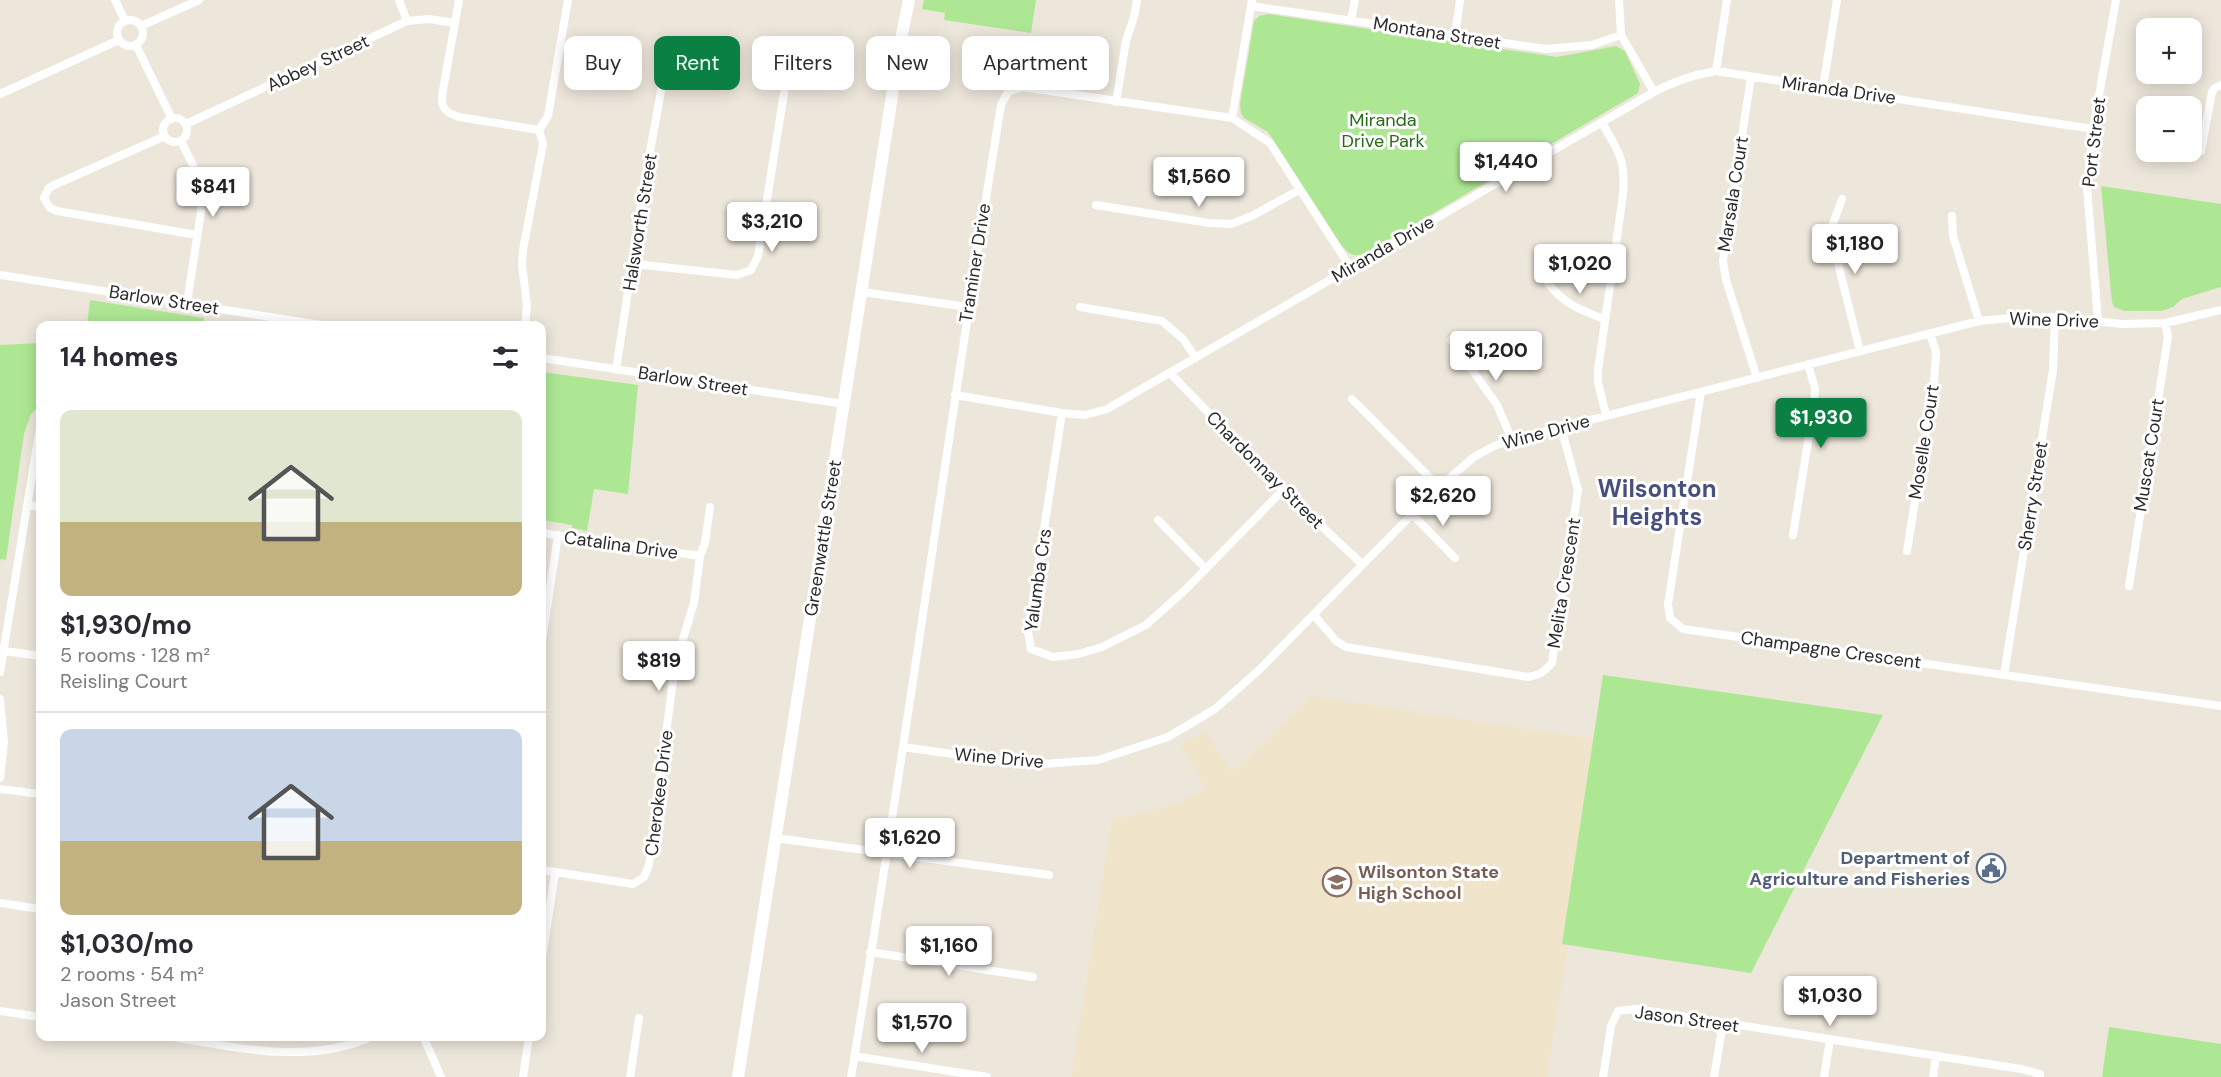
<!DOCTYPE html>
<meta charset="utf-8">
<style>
:root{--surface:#fff;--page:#f2f2f3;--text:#2b2b33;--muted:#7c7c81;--line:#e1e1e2;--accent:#0b8043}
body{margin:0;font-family:"DM Sans",sans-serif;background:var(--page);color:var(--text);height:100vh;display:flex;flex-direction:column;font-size:22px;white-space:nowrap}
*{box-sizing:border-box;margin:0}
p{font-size:20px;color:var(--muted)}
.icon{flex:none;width:33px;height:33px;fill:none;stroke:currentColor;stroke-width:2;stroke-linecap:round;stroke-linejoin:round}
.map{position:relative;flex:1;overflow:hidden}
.details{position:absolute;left:36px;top:321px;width:510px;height:720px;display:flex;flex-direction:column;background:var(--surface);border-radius:12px;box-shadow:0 3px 15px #0003}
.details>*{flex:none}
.top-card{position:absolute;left:564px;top:36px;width:570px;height:54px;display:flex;gap:12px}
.fabs{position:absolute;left:2136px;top:18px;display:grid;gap:12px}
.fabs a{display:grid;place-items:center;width:66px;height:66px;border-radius:12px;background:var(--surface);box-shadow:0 3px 15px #0003;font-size:30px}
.price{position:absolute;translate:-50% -51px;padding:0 14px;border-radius:6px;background:#fff;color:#222;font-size:20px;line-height:39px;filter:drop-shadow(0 2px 3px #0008)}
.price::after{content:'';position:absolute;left:50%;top:36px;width:18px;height:14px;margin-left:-9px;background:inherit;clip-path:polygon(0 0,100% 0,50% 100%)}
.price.selected{background:var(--accent);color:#fff}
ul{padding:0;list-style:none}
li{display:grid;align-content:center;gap:12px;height:318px;padding:0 24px}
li+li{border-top:2px solid var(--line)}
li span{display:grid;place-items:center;height:186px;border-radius:12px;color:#555}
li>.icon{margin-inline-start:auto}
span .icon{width:108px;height:108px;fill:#fffc;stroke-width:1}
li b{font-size:26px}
h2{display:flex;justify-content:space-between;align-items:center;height:72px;padding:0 24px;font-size:26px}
.tag{padding:0 21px;border-radius:12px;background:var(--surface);box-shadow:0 3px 15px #0003;font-size:21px;line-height:54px}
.tag.selected{background:var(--accent);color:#fff}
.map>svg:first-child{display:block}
.education{fill:#f0e4ca}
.green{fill:#aee794}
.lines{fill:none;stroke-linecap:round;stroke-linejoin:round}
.minor{stroke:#fff;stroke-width:8}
.secondary{stroke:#fff;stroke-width:12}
.labels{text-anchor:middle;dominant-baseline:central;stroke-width:6;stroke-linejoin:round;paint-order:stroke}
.street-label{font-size:18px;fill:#2a2a2a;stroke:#fff}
.park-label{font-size:18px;fill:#256b16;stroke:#fff}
.service-label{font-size:18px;font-weight:bold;fill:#4e5e75;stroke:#fff;text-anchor:end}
.education-label{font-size:18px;font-weight:bold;fill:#785e54;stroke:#fff;text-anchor:start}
.district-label{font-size:24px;font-weight:bold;fill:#48507d;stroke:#fff}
</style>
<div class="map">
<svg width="2221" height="1077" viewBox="0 0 2221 1077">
<rect width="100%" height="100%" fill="#ede6db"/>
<path class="education" d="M1310 696 1593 739 1562 943 1568 945 1547 1077H1071L1112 820 1148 812 1178 803 1206 789 1181 745 1205 732 1233 772Z"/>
<path class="green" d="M924 0H1036L1031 33 944 20 945 13 922 9Z
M1268 14 1557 57 1616 46 1625 51 1640 84 1638 93 1364 254C1353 257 1349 254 1342 246L1268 132 1244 118 1241 113 1240 104 1254 21 1259 16Z
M2101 186 2221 204V287L2182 299 2173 307 2161 311H2124L2114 307 2112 302Z
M90 300 204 318 203 325H87Z
M40 343V405L31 414 24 434 6 560 1 559 0 562V345Z
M542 372 638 385 628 494 594 489 587 531 572 528V525L542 520Z
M1603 675 1883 715 1751 973 1562 944Z
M2109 1027 2221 1044V1077H2102Z"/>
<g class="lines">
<path class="minor" d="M115 0 125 21
M399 0 407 21
M459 0 442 96C441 109 447 113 459 117L539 130
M1619 0 1621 35 1654 92
M1251 6 1546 49 1592 45 1621 35
M117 33a13 13 0 1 1 26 0a13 13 0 1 1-26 0Z
M1351 20 1355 0
M141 26 199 0
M1455 36 1460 0
M136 45 172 119
M1716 71 1727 0
M1751 77 1723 261 1726 280 1757 378
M1823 87 1837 0
M0 94 119 40
M1116 102 1126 41 1134 17 1137 0
M163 130a12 12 0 1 1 24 0a12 12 0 1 1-24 0Z
M1232 118 1252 0
M1602 123C1619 152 1626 160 1623 195L1598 370V382L1606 415
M186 124 407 21 429 19 454 23
M165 136 54 185 49 188 44 198 50 208 57 211 197 235
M181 141 192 163 202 190 201 212 187 303
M2201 151 2212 92 2215 88 2221 85
M1842 199 1830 232 1860 351
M1096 205 1209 223 1231 224 1252 216 1299 190
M1952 216 1953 236 1979 321
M634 264 737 275 751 270 758 256 784 93
M0 275 328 326
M1547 282C1564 304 1578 309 1604 319
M862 292 968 307
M1080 307 1162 321 1183 339 1196 358
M2098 320 2087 188 2093 129 2116 0
M525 326 527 305 522 265 523 250 543 144 539 130 548 116 568 0
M1451 340 1497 405 1512 440
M542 358 844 404
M616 370 645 180 664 74
M1170 373 1283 490 1362 564
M1701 392 1668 604 1670 618 1683 629 2221 706
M955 395 1062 413 1085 415 1107 409 1654 92C1674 81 1693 75 1716 71L2093 129
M1352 399 1439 487
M1062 413 1028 632 1031 649 1053 657 1078 654 1102 647 1146 625 1185 590 1283 490
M27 505 40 507
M1412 514 1455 558
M1158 520 1206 569
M542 533 700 556
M1793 535 1814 404 1815 389 1808 364
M1907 551 1934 383 1936 352 1930 333
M2129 586 2168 336 2165 323
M1314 615 1336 641 1346 647 1528 677C1540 675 1544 672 1552 663L1578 490 1561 427
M542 641 558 535
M5 651 40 656
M0 672 40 427
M2004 675 2053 370 2055 317
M0 699 4 742 0 778
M903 747 1030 765 1098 760 1168 737 1215 709 1259 670 1439 487 1474 457 1494 446 1512 440 1979 321 2021 317H2055L2122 324 2165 323 2221 310
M0 789 40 794
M775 838 1049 875
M542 870 633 884 644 877 649 865 675 665 694 603 700 556 705 543 710 507
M0 903 40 909
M870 952 1033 977
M542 958 555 873
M0 1011 40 1017
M167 1036C234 1047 308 1066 373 1036
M423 1036 441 1077
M854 1056 987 1077
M523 1077 529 1036
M630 1077 639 1018
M851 1077C905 754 948 429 1001 105L1008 92 1022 87 1232 118 1270 143 1350 267
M1603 1077 1611 1026 1618 1011 1636 1009 2021 1069 2040 1074V1077
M1714 1077 1723 1023
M1824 1077 1830 1040
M1933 1077 1936 1057"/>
<path class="secondary" d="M738 1077 901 39 909 0"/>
</g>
<defs>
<g id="civic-ring" transform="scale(1.5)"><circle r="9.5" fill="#fff" stroke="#5c6f8a" stroke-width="1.5"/><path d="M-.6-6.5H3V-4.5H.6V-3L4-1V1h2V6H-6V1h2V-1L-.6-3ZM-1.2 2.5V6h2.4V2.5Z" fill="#5c6f8a"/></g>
<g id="school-ring" transform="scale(1.5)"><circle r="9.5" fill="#fff" stroke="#8d6e63" stroke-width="1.5"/><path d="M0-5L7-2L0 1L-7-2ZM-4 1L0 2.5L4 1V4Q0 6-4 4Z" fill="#8d6e63"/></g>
</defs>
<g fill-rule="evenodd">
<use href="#civic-ring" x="1991" y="868"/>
<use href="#school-ring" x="1337" y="882"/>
</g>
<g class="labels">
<g class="street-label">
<text transform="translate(1437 33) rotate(9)">Montana Street</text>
<text transform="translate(318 63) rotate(-25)">Abbey Street</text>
<text transform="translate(1839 90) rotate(8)">Miranda Drive</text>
<text transform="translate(2094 142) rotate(-83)">Port Street</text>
<text transform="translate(1733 194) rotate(-81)">Marsala Court</text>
<text transform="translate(640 222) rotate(-81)">Halsworth Street</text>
<text transform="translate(1383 249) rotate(-30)">Miranda Drive</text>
<text transform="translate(975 263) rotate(-81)">Traminer Drive</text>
<text transform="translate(164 300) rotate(9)">Barlow Street</text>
<text transform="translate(2054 320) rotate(2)">Wine Drive</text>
<text transform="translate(693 381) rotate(9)">Barlow Street</text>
<text transform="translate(1546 432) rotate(-15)">Wine Drive</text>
<text transform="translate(1924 442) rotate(-81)">Moselle Court</text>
<text transform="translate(2149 455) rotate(-81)">Muscat Court</text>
<text transform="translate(1265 470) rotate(45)">Chardonnay Street</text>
<text transform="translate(2033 496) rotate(-81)">Sherry Street</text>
<text transform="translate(823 538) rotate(-81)">Greenwattle Street</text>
<text transform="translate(621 545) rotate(8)">Catalina Drive</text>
<text transform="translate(1038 580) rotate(-82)">Yalumba Crs</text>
<text transform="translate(1564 583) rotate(-81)">Melita Crescent</text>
<text transform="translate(1831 650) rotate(8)">Champagne Crescent</text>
<text transform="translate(999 758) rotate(5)">Wine Drive</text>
<text transform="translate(659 793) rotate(-83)">Cherokee Drive</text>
<text transform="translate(1687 1019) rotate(8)">Jason Street</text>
</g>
<g class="park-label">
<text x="1383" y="120">Miranda<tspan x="1383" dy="21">Drive Park</tspan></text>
</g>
<g class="service-label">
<text x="1970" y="858">Department of<tspan x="1970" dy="21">Agriculture and Fisheries</tspan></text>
</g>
<g class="education-label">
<text x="1358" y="872">Wilsonton State<tspan x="1358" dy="21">High School</tspan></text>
</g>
<g class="district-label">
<text x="1657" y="488">Wilsonton<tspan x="1657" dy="28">Heights</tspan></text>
</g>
</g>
</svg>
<div class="fabs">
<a>+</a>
<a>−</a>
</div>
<b class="price" style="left:1506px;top:193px">$1,440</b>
<b class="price" style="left:1199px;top:208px">$1,560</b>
<b class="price" style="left:213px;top:218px">$841</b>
<b class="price" style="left:772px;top:253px">$3,210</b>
<b class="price" style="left:1855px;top:275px">$1,180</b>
<b class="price" style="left:1580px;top:295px">$1,020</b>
<b class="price" style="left:1496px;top:382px">$1,200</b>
<b class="price selected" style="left:1821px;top:449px">$1,930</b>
<b class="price" style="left:1443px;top:527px">$2,620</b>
<b class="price" style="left:659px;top:692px">$819</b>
<b class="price" style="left:910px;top:869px">$1,620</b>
<b class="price" style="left:949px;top:977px">$1,160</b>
<b class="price" style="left:1830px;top:1027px">$1,030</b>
<b class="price" style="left:922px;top:1054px">$1,570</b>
<div class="top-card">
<a class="tag">Buy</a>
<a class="tag selected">Rent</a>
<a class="tag">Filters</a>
<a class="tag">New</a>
<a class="tag">Apartment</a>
</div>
<section class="details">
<h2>14 homes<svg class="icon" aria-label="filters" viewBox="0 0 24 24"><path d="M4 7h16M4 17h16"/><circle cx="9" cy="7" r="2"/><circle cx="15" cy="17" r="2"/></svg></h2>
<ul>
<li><span style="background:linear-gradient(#dfe7d0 60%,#c2b280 0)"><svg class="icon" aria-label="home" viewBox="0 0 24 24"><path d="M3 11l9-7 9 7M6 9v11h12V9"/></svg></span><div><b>$1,930/mo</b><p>5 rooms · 128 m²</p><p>Reisling Court</p></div></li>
<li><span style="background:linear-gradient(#c9d6e8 60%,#c2b280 0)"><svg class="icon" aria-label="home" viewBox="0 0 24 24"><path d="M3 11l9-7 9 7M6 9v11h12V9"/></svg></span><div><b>$1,030/mo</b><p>2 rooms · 54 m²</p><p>Jason Street</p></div></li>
</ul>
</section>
</div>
